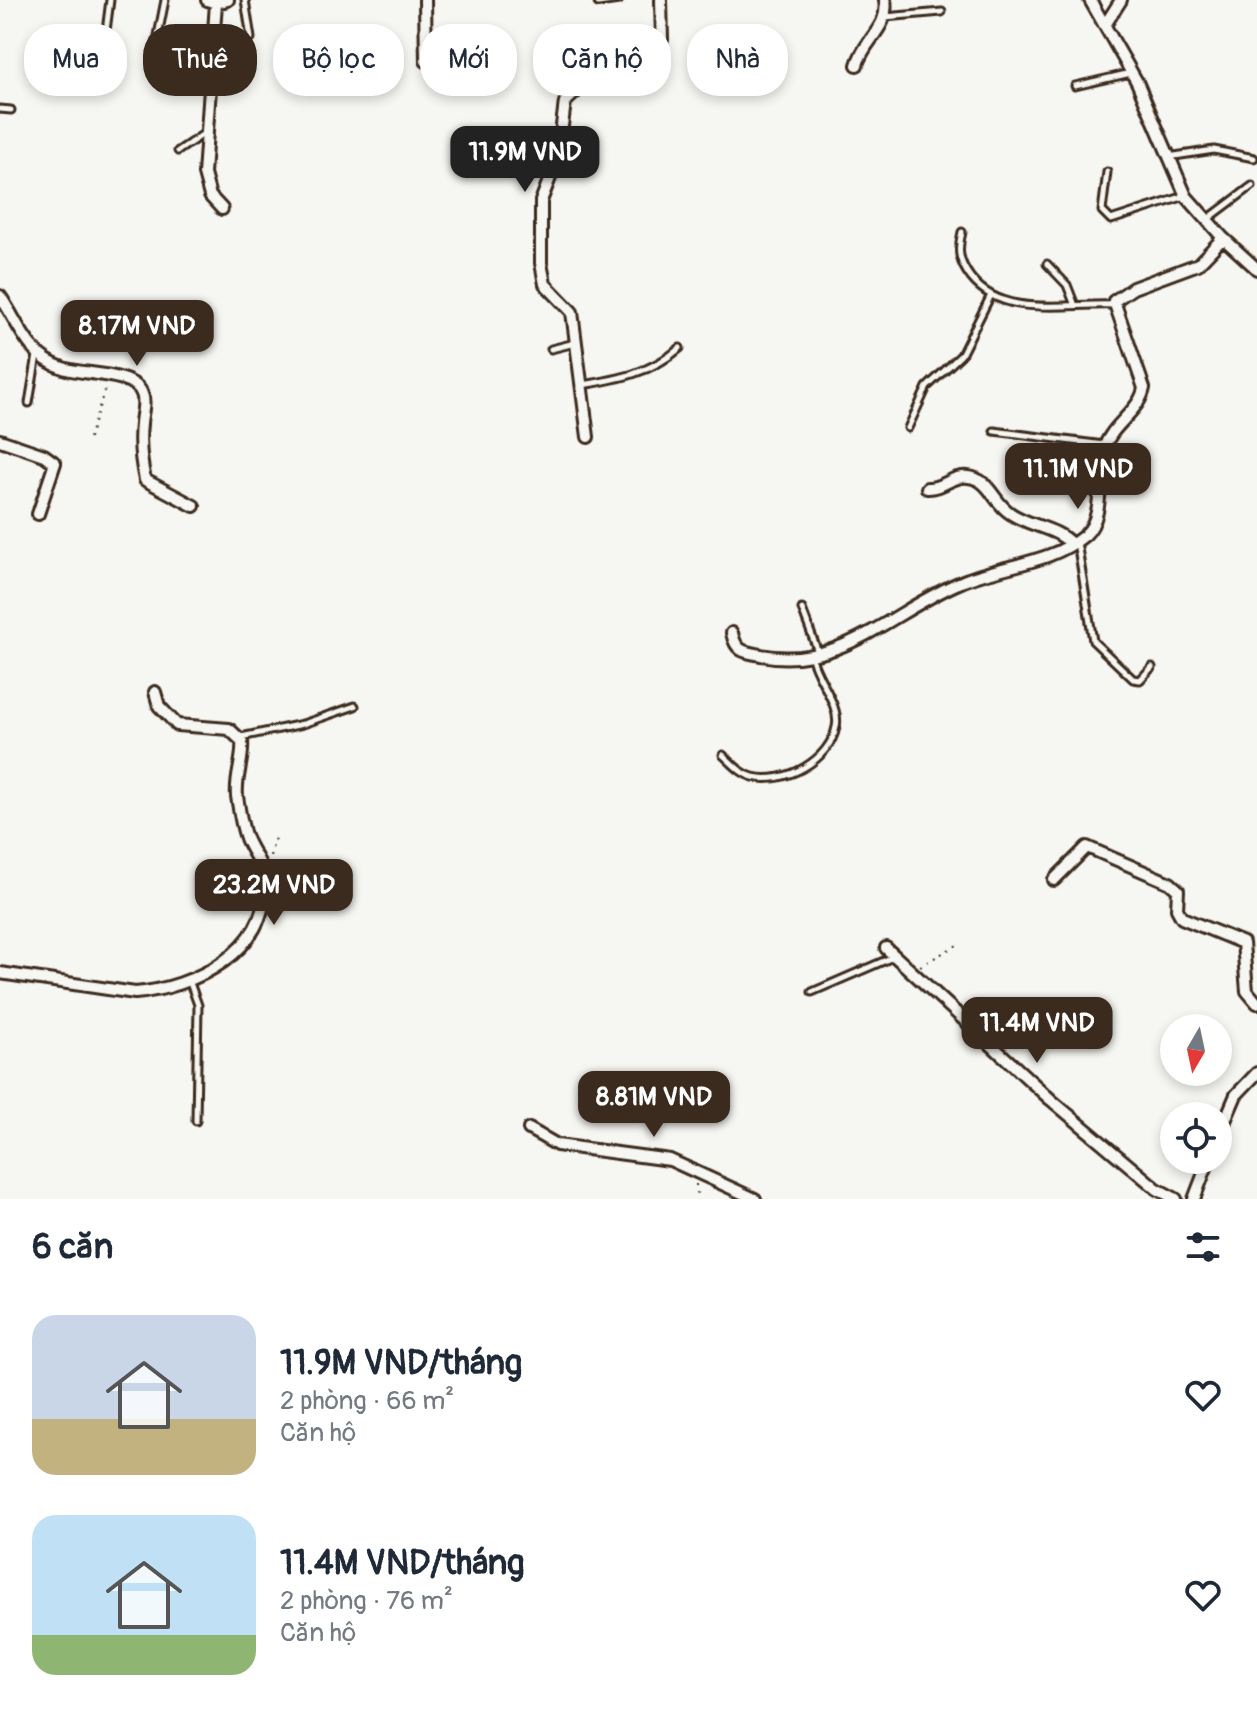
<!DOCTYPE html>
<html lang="vi">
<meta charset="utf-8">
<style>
:root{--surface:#fff;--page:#f2f2f3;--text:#1f2937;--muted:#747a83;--accent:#3b2a1e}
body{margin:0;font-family:Pangolin,sans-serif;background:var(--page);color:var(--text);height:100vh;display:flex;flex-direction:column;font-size:30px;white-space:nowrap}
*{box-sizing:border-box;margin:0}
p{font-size:26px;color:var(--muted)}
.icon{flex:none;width:44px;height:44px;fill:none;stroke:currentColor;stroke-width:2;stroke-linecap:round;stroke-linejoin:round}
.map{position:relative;height:1199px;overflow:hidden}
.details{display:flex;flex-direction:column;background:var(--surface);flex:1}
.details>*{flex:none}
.guide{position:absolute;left:24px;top:24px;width:800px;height:72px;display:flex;gap:16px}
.needle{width:52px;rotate:189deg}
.tools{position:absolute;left:1160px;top:1014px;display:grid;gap:16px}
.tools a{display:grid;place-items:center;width:72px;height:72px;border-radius:50%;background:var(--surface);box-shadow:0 4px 12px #0003;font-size:40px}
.price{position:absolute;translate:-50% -68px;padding:0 18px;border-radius:16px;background:var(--accent);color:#fff;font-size:26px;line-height:52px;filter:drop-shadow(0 2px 4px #0008)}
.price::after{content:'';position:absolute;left:50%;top:48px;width:24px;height:18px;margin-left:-12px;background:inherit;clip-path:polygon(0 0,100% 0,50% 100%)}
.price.on{background:#222;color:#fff}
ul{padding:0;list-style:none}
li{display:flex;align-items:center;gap:24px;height:200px;padding:0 32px}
li span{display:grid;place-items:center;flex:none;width:224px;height:160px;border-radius:24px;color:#555}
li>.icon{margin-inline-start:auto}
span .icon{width:96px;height:96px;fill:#fffc;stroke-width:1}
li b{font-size:34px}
h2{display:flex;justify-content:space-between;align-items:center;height:96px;padding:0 32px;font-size:34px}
.chip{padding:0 28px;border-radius:32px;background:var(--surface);box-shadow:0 4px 12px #0003;font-size:28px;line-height:72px}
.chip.on{background:var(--accent);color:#fff}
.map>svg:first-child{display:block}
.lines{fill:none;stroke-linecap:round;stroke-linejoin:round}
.service-casing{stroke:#3b2a1e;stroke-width:11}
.minor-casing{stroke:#3b2a1e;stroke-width:16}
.path{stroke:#3b2a1e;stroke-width:2;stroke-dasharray:2 6;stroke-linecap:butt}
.service{stroke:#f6f6f2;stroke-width:5}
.minor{stroke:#f6f6f2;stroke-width:10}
</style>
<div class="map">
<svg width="1257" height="1199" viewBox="0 0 1257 1199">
<rect width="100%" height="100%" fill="#f6f6f2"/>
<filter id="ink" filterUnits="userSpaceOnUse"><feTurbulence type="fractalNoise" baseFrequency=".0125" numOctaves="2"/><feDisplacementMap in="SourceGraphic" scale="16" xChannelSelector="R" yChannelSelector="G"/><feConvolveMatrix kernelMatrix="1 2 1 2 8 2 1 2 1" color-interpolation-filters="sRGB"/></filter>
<g filter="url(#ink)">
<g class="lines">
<g class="service-casing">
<path id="service" d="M245 0 251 38
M598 3 619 0
M885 17 942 12
M106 31 110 0
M610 52 627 77
M154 56 165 0
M1075 86 1131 73
M0 109 11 110
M178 151 205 133
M1168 157 1214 150 1254 158
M1107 172 1102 211 1111 220 1185 196
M1208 219 1252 186
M962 232C957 251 959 262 971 278 1004 319 1066 303 1113 305
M1047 264 1067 285 1074 303
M551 349 575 343
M582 385C619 379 651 373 680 348
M29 403 37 355
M908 428 927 387 961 355 990 297
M994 431 1104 445
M1077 542 1093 641 1133 679 1140 680 1152 667
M802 609 818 652
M241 737 303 724 355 706
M723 755C732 763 741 774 753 777 785 785 830 760 836 727 841 706 817 679 812 658
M189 980 198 1005 196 1121
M812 992 893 957"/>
</g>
<g class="minor-casing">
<path id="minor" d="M207 0 216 3 228 0
M425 0 426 61
M1090 0 1137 82 1186 196 1223 238 1257 269
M216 3 204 174 210 196 222 209
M1105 25 1121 0
M857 65C863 41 890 27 885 0
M0 296C20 325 27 356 63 368 82 375 135 372 142 394 146 403 141 415 141 424 139 442 141 462 145 480L194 506
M588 437 572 312 545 284 541 263V201L558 157 565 102 580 88 608 85 647 68 662 40 661 0
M0 440 44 455 55 463 38 514
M927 488C943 489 952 475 968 477 990 479 993 502 1010 513 1028 526 1058 528 1071 544
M732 633C736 652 744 652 761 655 840 671 893 610 961 582 1001 565 1051 564 1085 535 1106 516 1096 473 1104 448 1112 424 1140 411 1144 388L1114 301 1133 288 1198 264 1223 238
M1054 880 1087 847 1170 883 1178 890 1177 909 1182 918 1243 943 1247 991 1257 1003
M886 948 1050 1099 1157 1189 1176 1199
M0 973 135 993C194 988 269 951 265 882 265 867 251 852 246 838 241 825 239 809 237 796 235 777 244 759 242 741L229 729 177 725 159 706 155 692
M529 1129 557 1145 670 1160 755 1199
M1218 1137 1236 1095 1257 1073
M1194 1199 1209 1160"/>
</g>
<path class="path" d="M89 438 106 386
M270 856 276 834
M275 875 285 870 316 874
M920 966 957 945
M696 1184 697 1199"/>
<use href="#service" class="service"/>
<use href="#minor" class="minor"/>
</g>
</g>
</svg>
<div class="tools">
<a><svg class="needle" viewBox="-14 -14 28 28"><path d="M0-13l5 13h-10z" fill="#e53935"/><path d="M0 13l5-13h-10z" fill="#747a83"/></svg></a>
<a><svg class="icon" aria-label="locate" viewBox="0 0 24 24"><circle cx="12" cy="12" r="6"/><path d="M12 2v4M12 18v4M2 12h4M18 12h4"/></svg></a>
</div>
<b class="price on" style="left:525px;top:194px">11.9M VND</b>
<b class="price" style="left:137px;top:368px">8.17M VND</b>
<b class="price" style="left:1078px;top:511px">11.1M VND</b>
<b class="price" style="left:274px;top:927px">23.2M VND</b>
<b class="price" style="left:1037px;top:1065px">11.4M VND</b>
<b class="price" style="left:654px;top:1139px">8.81M VND</b>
<div class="guide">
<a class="chip">Mua</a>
<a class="chip on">Thuê</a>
<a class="chip">Bộ lọc</a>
<a class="chip">Mới</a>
<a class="chip">Căn hộ</a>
<a class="chip">Nhà</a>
</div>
</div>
<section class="details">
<h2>6 căn<svg class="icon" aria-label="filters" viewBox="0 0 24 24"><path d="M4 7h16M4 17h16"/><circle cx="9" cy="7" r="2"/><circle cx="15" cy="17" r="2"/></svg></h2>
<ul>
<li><span style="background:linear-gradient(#c9d6e8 65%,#c2b280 0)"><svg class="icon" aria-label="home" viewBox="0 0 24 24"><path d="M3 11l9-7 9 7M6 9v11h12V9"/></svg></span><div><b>11.9M VND/tháng</b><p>2 phòng · 66 m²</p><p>Căn hộ</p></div><svg class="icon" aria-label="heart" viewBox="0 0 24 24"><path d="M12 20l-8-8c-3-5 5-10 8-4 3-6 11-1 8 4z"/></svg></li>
<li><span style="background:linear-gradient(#bfe0f5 75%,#8fb573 0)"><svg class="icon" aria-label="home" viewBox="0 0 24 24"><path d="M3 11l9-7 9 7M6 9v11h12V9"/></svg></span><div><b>11.4M VND/tháng</b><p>2 phòng · 76 m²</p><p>Căn hộ</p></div><svg class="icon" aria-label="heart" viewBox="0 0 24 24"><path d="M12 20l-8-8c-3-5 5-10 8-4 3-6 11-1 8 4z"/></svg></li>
</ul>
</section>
